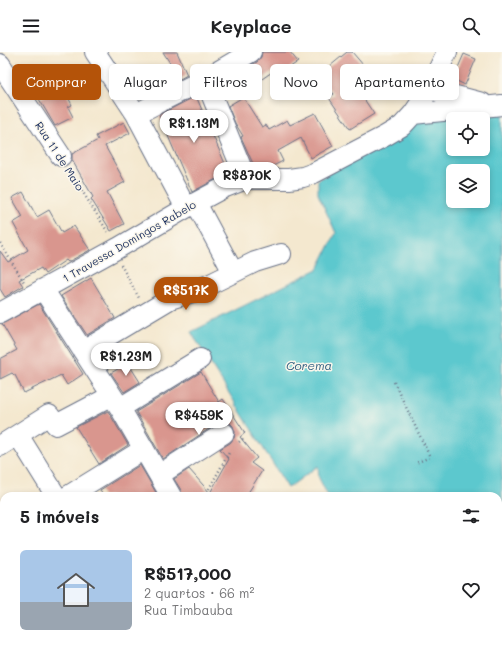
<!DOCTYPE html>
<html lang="pt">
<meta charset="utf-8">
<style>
:root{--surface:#fff;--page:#f2f2f2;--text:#202124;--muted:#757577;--accent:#b45309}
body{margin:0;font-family:Mali,sans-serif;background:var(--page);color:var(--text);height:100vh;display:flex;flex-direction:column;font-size:15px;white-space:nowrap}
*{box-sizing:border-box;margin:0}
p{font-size:13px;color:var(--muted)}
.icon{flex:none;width:22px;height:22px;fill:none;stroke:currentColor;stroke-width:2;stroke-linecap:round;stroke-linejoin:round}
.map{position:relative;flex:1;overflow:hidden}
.panel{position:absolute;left:0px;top:440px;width:502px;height:156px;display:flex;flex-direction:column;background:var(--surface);border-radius:12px 12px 0 0;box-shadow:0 2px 6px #0003}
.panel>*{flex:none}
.hud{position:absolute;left:12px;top:12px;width:478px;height:36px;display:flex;gap:8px}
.tools{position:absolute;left:446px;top:60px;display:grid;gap:8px}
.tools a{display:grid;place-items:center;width:44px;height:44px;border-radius:6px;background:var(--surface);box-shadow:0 2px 6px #0003;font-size:20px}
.price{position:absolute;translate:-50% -34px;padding:0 9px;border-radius:14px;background:#fff;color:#222;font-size:13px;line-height:26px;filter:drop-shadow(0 1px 2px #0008)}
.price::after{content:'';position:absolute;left:50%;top:24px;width:12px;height:9px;margin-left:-6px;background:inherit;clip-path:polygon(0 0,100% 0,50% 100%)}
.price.selected{background:var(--accent);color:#fff}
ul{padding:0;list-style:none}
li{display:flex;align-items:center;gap:12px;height:100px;padding:0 20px}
li span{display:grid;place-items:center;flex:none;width:112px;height:80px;border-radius:6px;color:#555}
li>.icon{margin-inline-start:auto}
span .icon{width:48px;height:48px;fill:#fffc;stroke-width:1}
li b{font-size:17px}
h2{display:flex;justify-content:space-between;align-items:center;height:48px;padding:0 20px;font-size:17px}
.chip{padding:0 14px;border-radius:6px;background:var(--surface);box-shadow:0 2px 6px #0003;font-size:14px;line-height:36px}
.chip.selected{background:var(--accent);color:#fff}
header{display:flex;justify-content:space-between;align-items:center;height:52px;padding:0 20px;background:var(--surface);font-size:18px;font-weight:800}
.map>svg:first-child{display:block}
.water{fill:#5bc8ce;stroke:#3b7c96;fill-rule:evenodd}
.building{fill:#d9968e}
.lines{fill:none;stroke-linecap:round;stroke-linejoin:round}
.minor-casing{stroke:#677086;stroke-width:22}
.path{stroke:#677086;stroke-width:2.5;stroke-dasharray:1 3;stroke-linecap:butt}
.minor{stroke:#fff;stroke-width:20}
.labels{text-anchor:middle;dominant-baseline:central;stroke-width:3;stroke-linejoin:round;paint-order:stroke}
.street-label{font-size:11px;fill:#1b2f5e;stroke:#fbf7ec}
.water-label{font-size:12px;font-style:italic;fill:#2e5d80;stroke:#fbf7ec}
</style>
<header><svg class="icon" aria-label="menu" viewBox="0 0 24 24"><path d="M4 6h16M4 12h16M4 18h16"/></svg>Keyplace<svg class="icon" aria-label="search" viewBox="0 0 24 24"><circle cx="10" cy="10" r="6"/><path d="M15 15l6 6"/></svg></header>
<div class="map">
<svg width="502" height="596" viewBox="0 0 502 596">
<rect width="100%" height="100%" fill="#fbf7ec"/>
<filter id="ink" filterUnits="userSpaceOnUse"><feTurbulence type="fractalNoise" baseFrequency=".025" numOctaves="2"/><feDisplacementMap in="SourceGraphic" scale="8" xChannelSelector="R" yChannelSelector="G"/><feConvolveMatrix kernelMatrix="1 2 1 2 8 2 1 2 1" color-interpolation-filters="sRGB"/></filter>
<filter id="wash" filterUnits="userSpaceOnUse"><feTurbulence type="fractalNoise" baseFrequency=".012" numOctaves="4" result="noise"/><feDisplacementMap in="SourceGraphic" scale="16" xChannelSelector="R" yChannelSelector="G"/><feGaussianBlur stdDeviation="0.9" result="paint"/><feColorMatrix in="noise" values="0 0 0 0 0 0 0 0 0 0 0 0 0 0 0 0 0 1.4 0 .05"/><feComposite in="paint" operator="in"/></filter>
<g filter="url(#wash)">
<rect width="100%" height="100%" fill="#f4e8cf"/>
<path class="water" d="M502 61V596H437L436 592H498V444H328L319 426 318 414 288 436 191 280 318 217 336 181 318 142V128L419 67ZM453 67H483V97H453ZM453 119H483V149H453Z"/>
<g id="blocks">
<path class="building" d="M163 0H177L187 23 180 27Z
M262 0H290L298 10 290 15 296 25 286 32 275 18 243 40 232 24 257 10 261 5Z
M347 0H352L364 14 350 26 374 62 350 77 329 46 334 42 318 24Z
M464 2 476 7 465 33 453 27Z
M63 35 72 53 68 55 73 65 55 74 39 47Z
M196 44 229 121 218 126 192 140 159 63Z
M243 45 262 75 266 73 269 78 287 68 290 73 315 61 333 94 311 106 301 86 278 99 283 109 269 116H255L241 85 243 84 235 71 228 54Z
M124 70 130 81 105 94 125 130 107 140 124 172 111 179 91 147 93 145 72 108V102L98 88 96 84Z
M23 140 37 165 49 158 62 181 74 174 90 198 68 210 66 208 45 222 41 216 19 228 23 234 5 245 0 237V199L8 210 28 198 13 171 23 165 12 146Z
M91 226 115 266 87 283 61 244Z
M39 252 83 322 67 333 61 323 24 341 15 323H14L12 321 0 327V307L17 298 2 272Z
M128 311 140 330 124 340 111 321Z
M201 320 219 350 223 347 245 381 240 385 257 406 251 411 262 419 246 444H182L181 438 174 427 189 417 210 441 229 407 220 397 230 391 234 386 235 380 233 374 230 371 224 370 218 371 163 407 136 360Z
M108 359 128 393 99 412 76 375Z
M140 413 158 444H103L100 438Z"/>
</g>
</g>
<g filter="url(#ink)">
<use href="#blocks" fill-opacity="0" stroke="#677086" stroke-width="1"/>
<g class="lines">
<g class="minor-casing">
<path id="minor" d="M95 0 136 62 186 156
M0 12 61 104
M205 27 246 127
M429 37 482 51
M136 62 205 27 251 0
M413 62 502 53
M196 151 233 220
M43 237 120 356 171 444
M0 261 118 196 186 156 223 136 246 127H289L303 125 314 121 385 84 402 74 413 62 422 49 429 37 447 0
M83 299 170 247 196 239 255 210 281 202
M120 356 200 307
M18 383 56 444
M0 394 49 363 56 373 111 344
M159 423 224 381
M68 444 144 397
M0 497 4 503
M0 578 4 575
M25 592 27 596
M100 592 102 596
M385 592 388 596
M52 596 58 592
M161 596 162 592
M333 596 334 592"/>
</g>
<path class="path" d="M69 118 109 182
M0 191 24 230
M121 213 139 246
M394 330 430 405 416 411
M239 390 245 385
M205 444 230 399
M230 596 231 592"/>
<use href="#minor" class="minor"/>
</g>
</g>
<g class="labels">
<g class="street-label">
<text transform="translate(60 104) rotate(57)">Rua 11 de Maio</text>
<text transform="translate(129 189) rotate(-30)">1 Travessa Domingos Rabelo</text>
</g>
<g class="water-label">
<text x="309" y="313">Corema</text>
</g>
</g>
</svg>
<div class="tools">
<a><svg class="icon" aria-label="locate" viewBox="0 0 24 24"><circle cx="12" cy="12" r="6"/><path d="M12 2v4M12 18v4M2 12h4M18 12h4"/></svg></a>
<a><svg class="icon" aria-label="layers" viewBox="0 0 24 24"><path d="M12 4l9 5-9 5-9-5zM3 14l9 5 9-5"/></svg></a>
</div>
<b class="price" style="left:194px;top:92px">R$1.13M</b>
<b class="price" style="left:247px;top:144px">R$870K</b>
<b class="price selected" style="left:186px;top:259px">R$517K</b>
<b class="price" style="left:126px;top:325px">R$1.23M</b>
<b class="price" style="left:199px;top:384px">R$459K</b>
<div class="hud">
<a class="chip selected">Comprar</a>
<a class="chip">Alugar</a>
<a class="chip">Filtros</a>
<a class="chip">Novo</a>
<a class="chip">Apartamento</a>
</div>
<section class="panel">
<h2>5 imóveis<svg class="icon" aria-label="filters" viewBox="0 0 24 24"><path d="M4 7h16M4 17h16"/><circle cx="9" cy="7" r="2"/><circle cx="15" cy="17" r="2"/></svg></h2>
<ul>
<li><span style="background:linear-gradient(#a9c7e8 65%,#9aa5b1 0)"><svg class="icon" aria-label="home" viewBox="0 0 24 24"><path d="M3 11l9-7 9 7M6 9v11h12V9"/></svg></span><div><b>R$517,000</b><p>2 quartos · 66 m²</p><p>Rua Timbauba</p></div><svg class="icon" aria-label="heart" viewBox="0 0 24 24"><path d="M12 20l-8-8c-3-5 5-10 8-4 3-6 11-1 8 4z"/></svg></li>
</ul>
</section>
</div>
